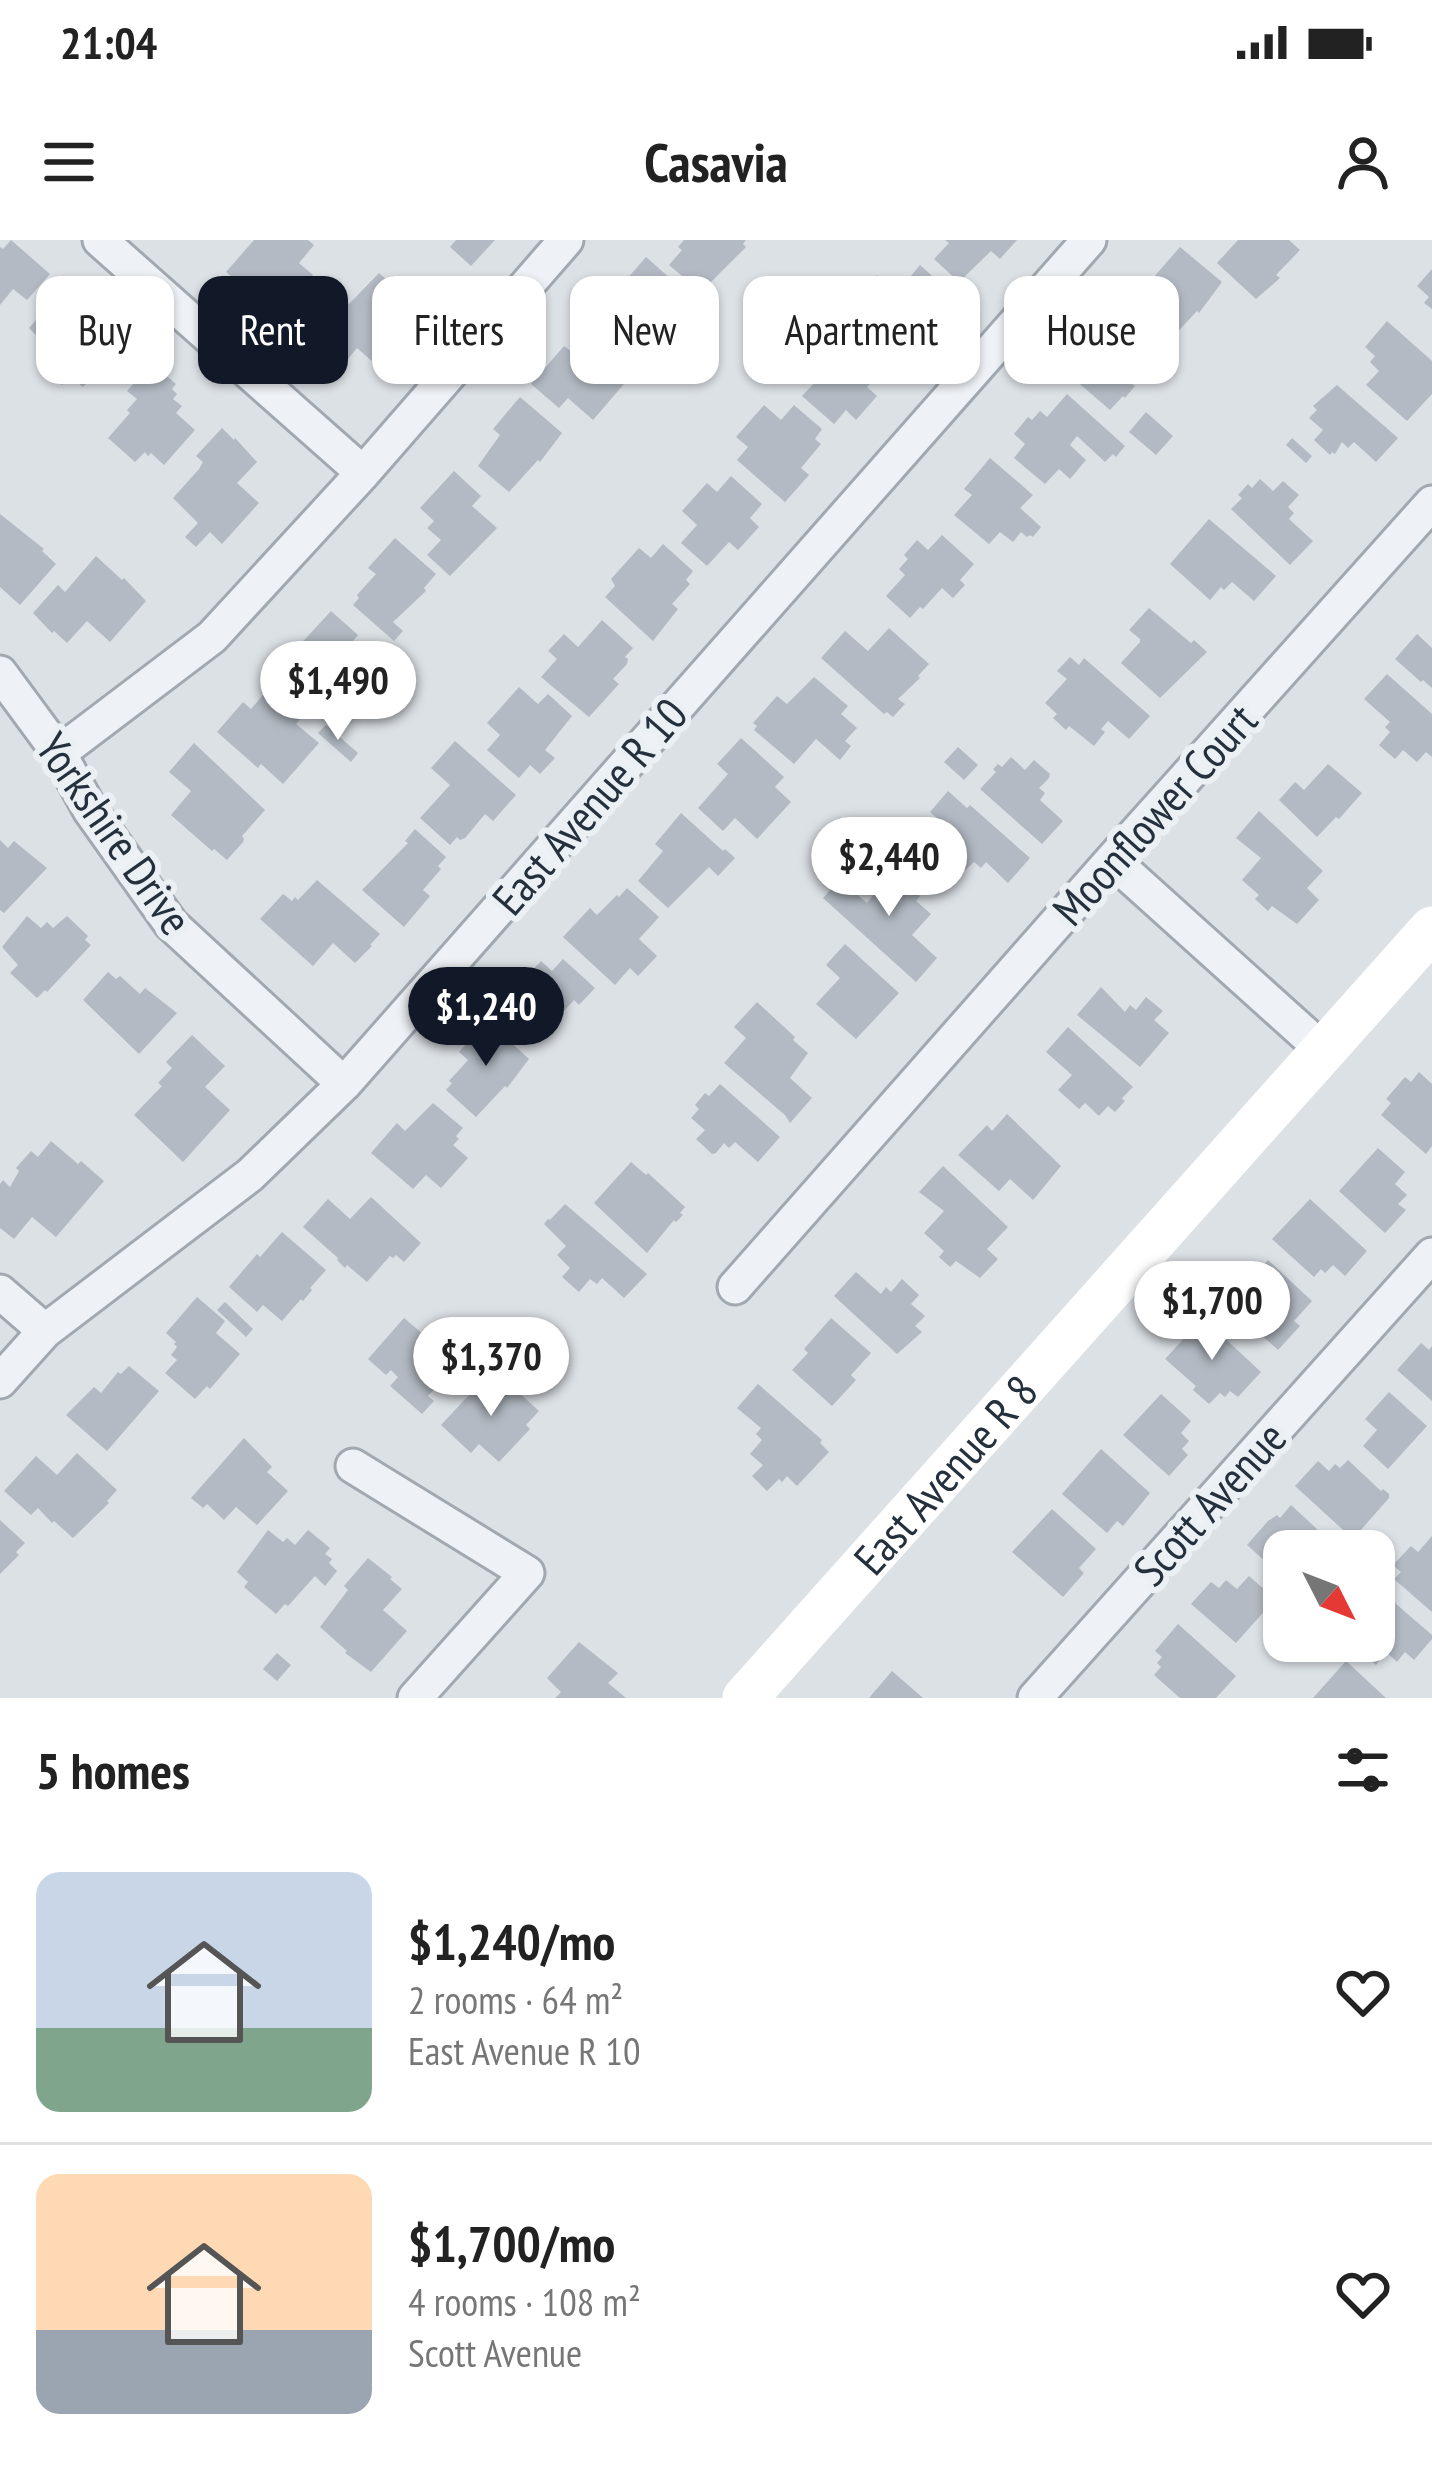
<!DOCTYPE html>
<meta charset="utf-8">
<style>
:root{--surface:#fff;--page:#f6f6f6;--text:#222;--muted:#767676;--line:#e0e0e0;--accent:#111827}
body{margin:0;font-family:"PT Sans Narrow",sans-serif;background:var(--page);color:var(--text);height:100vh;display:flex;flex-direction:column;font-size:45px;white-space:nowrap}
*{box-sizing:border-box;margin:0}
p{font-size:39px;color:var(--muted)}
.icon{flex:none;width:66px;height:66px;fill:none;stroke:currentColor;stroke-width:2;stroke-linecap:round;stroke-linejoin:round}
.map{position:relative;height:1458px;overflow:hidden}
.panel{display:flex;flex-direction:column;background:var(--surface);flex:1}
.panel>*{flex:none}
.guide{position:absolute;left:36px;top:36px;width:1362px;height:108px;display:flex;gap:24px}
.needle{width:78px;rotate:132deg}
.controls{position:absolute;left:1263px;top:1290px;display:grid;gap:24px}
.controls a{display:grid;place-items:center;width:132px;height:132px;border-radius:24px;background:var(--surface);box-shadow:0 3px 9px #0004;font-size:60px}
.price{position:absolute;translate:-50% -102px;padding:0 27px;border-radius:42px;background:#fff;color:#222;font-size:39px;line-height:78px;filter:drop-shadow(0 3px 6px #0008)}
.price::after{content:'';position:absolute;left:50%;top:72px;width:36px;height:27px;margin-left:-18px;background:inherit;clip-path:polygon(0 0,100% 0,50% 100%)}
.price.active{background:var(--accent);color:#fff}
ul{padding:0;list-style:none}
li{display:flex;align-items:center;gap:36px;height:300px;padding:0 36px}
li+li{border-top:3px solid var(--line)}
li span{display:grid;place-items:center;flex:none;width:336px;height:240px;border-radius:24px;color:#555}
li>.icon{margin-inline-start:auto}
span .icon{width:144px;height:144px;fill:#fffc;stroke-width:1}
li b{font-size:51px}
h2{display:flex;justify-content:space-between;align-items:center;height:144px;padding:0 36px;font-size:51px}
.tag{padding:0 42px;border-radius:24px;background:var(--surface);box-shadow:0 3px 9px #0004;font-size:42px;line-height:108px}
.tag.active{background:var(--accent);color:#fff}
.status{display:flex;justify-content:space-between;align-items:center;height:84px;padding:0 60px;background:var(--surface);direction:ltr}
.status svg{height:33px;fill:currentColor}
header{display:flex;justify-content:space-between;align-items:center;height:156px;padding:0 36px;background:var(--surface);font-size:54px;font-weight:700}
.map>svg:first-child{display:block}
.building{fill:#b3bac3}
.lines{fill:none;stroke-linecap:round;stroke-linejoin:round}
.street-casing{stroke:#a1a8b0;stroke-width:39}
.street{stroke:#eef1f5;stroke-width:33}
.secondary{stroke:#fff;stroke-width:45}
.labels{text-anchor:middle;dominant-baseline:central;stroke-width:12;stroke-linejoin:round;paint-order:stroke}
.street-label{font-size:45px;fill:#25303d;stroke:#ebf0f4}
</style>
<div class="status"><b>21:04</b><svg viewBox="0 0 49 12"><path d="M0 12V9h3v3zM5 12V6h3v6zM10 12V3h3v9zM15 12V0h3v12zM26 1h20v11H26zM47 4h2v5h-2z"/></svg></div>
<header><svg class="icon" aria-label="menu" viewBox="0 0 24 24"><path d="M4 6h16M4 12h16M4 18h16"/></svg>Casavia<svg class="icon" aria-label="person" viewBox="0 0 24 24"><circle cx="12" cy="8" r="4"/><path d="M4 21q1-7 8-7t8 7"/></svg></header>
<div class="map">
<svg width="1432" height="1458" viewBox="0 0 1432 1458">
<rect width="100%" height="100%" fill="#dce1e6"/>
<path class="building" d="M11 0 50 34 27 60 13 49 0 65V7L3 9Z
M254 0H308L314 5 299 23 313 35 282 69 263 52 257 59 226 32Z
M456 0H495L471 26 450 7Z
M684 0H746L743 4 746 7 701 52 669 25 682 10 678 7Z
M945 0H1017L1000 19 991 11 959 42 934 19 949 3Z
M1238 0H1289L1300 10 1276 35 1280 38 1256 59 1217 23Z
M1180 7 1222 42 1199 73 1197 71 1169 101 1138 74 1160 45 1153 38Z
M646 17 688 54 666 83 662 80 633 112 603 85 611 77 608 74 626 54 619 48Z
M920 25 950 52 943 60 948 64 930 84 936 90 909 119 868 81 878 71 860 54 877 35 897 53Z
M1432 29V69L1424 63 1429 57 1417 46Z
M379 33 402 53 409 52 418 59 419 68 428 75 381 129 357 108 339 130 325 118 323 120 304 100 328 73 335 79 347 62 349 64Z
M55 58 64 66 67 62 88 81 94 74 123 101 83 147 70 136 62 145 40 126 52 112 29 88Z
M1387 81 1432 121V154L1407 181 1366 145 1379 131 1370 122 1375 116 1365 107Z
M1120 91 1153 120 1132 144 1135 146 1125 158 1123 156 1110 170 1067 133 1093 103 1102 111Z
M602 103 633 130 622 143 624 144 593 180 568 158 559 168 531 144 564 106 579 117 585 111 591 116Z
M868 105 884 120 876 129 880 133 867 147 877 156 856 180 846 170 834 184 802 156 816 141 807 132 824 113 839 127 855 110 859 114Z
M152 123 176 144 172 149 177 154 173 159 182 166 176 173 195 190 164 225 151 213 148 216 145 212 135 222 108 198 130 173 127 170 137 159 127 151Z
M1337 145 1398 198 1376 222 1354 202 1348 208 1342 202 1335 214 1332 212 1330 215 1314 200 1323 190 1309 178 1317 170 1313 166Z
M1067 154 1125 206 1116 217 1113 214 1105 222 1077 196 1070 205 1086 220 1070 239 1059 229 1045 244 1014 218 1025 204 1014 194 1028 177 1032 180 1040 171 1047 177Z
M520 157 562 193 540 222 538 220 509 252 478 226 500 195 493 189Z
M764 165 781 180 794 165 822 189 815 199 821 204 801 228 809 235 785 262 737 220 748 207 736 197Z
M1146 172 1173 196 1156 215 1129 192Z
M222 188 234 200 235 198 257 222 237 243 259 263 222 304 210 292 196 307 185 297 198 283 173 258 199 229 203 222 196 216Z
M1292 198 1312 216 1306 223 1286 205Z
M990 218 1033 255 1020 268 1041 287 1033 297 1030 295 1027 297 1021 292 1013 302 1000 292 989 304 954 275 972 255 964 249Z
M454 231 481 256 472 266 497 288 450 336 427 315 441 300 427 288 434 281 420 268Z
M731 236 762 264 750 278 759 287 738 310 729 302 707 326 681 303 697 285 682 271 707 243 717 252Z
M1260 239 1273 251 1283 241 1299 255 1288 267 1294 273 1289 279 1313 301 1290 325 1231 269 1242 258 1238 255 1248 244 1252 248Z
M0 274 44 309 42 311 56 324 20 365 0 347Z
M1209 279 1276 336 1254 361 1232 342 1224 350 1221 347 1210 360 1170 324Z
M942 295 974 324 960 340 965 345 953 358 942 348 923 369 920 367 910 378 886 356 905 335 899 329 908 319 904 315 917 300 928 310Z
M395 298 436 334 424 348 426 351 393 382 403 391 394 401 353 365 359 358 357 355 376 334 368 328Z
M663 304 693 331 686 340 690 344 672 364 678 369 653 401 605 357 615 346 611 339 639 308 651 318Z
M96 316 122 340 124 338 146 361 110 402 87 381 67 403 54 391 52 393 33 373 58 345 65 352Z
M1149 368 1191 403 1194 400 1207 412 1160 458 1121 423 1140 402V399L1129 390Z
M331 371 358 395 348 407 383 441 370 456 364 450 352 462 347 458 342 464 339 462 328 474 296 448 309 433 304 428 309 422 296 409Z
M602 380 633 408 625 417 628 419 627 424 613 439 619 444 589 477 541 437 557 419 548 411 564 394 578 407Z
M889 388 929 424 918 436 920 438 898 459 905 464 893 477 887 472 884 474 821 418 845 391 868 411Z
M1417 394 1432 408V448L1423 440 1421 442 1395 419Z
M1070 417 1079 425 1084 418 1150 476 1129 499 1108 481 1101 489 1105 492 1094 506 1069 486 1066 490 1053 478 1057 474 1045 463 1067 439 1057 431Z
M1387 434 1432 474V517L1426 512 1417 522 1403 510 1395 519 1379 505 1390 492 1385 487 1390 482 1364 459Z
M814 437 848 466 841 474 857 488 845 501 851 506 840 520 816 499 794 524 754 490 757 486 753 483 777 456 787 464Z
M519 447 538 464 548 454 572 476 545 510 555 518 540 534 530 525 519 538 487 510 500 495 487 483Z
M268 449 301 478 296 484 319 503 283 544 261 524 258 528 217 492 243 462 251 469Z
M326 485 358 513 351 522 318 493Z
M741 498 784 537 775 547 791 562 757 599 735 578 723 591 698 568 728 534 717 524Z
M455 501 516 555 493 581 485 574 465 598 460 600 457 597 450 605 420 578 450 545 431 528Z
M194 503 265 570 242 596 244 599 243 602 227 620 214 609 212 611 171 575 191 551 169 532Z
M958 507 978 525 964 540 944 522Z
M1011 517 1025 530 1034 520 1050 534 1049 538 1039 548 1045 553 1040 560 1063 581 1042 604 980 549 996 532 993 529 998 524 1002 527Z
M1328 524 1362 553 1339 579 1336 577 1317 597 1279 560 1295 542 1304 550Z
M948 551 967 568 970 565 1030 618 1008 643 986 622 981 628 974 622 961 634 932 607 949 589 930 572Z
M1259 571 1323 631 1307 648 1319 660 1297 684 1272 666 1268 671 1255 659 1259 655 1242 640 1261 618 1236 598Z
M681 573 723 611 725 609 735 618 718 636 709 627 668 668 638 641 663 611 655 604Z
M415 589 446 617 438 626 441 629 423 650 430 656 404 687 362 650 408 603 405 601Z
M0 600 8 608 14 601 47 628 4 673 0 670Z
M899 623 924 645 917 653 920 656 916 661 931 674 912 695 937 718 916 742 823 658 840 639 867 663Z
M317 640 380 694 370 705 372 706 355 723 333 703 313 726 260 679 283 654 292 661 295 657 298 660Z
M627 648 659 677 639 699 657 716 638 736 630 728 615 745 563 697 590 668 597 675 617 655 619 657Z
M27 676 41 688 47 682 53 688 67 676 88 696 85 700 91 705 47 752 45 750 37 758 10 733 18 725 2 707Z
M845 704 899 753 856 799 816 764 840 738 826 725Z
M563 719 595 748 579 765 574 760 543 794 541 792 534 800 509 778 527 757 521 752 531 741 526 737 541 721 552 731Z
M108 732 116 739 120 736 140 754 145 748 177 773 139 814 83 760Z
M1101 747 1125 772 1130 765 1136 770 1146 757 1163 771 1154 780 1169 793 1140 827 1077 775Z
M757 762 795 797 793 800 808 813 790 838 812 858 790 883 785 875 724 823 746 798 734 787Z
M487 781 529 819 507 848 505 846 476 877 446 850 452 843 449 841 468 820 459 812Z
M1068 787 1133 847 1122 858 1125 861 1115 872 1108 866 1099 876 1085 863 1079 869 1058 850 1072 835 1046 812Z
M192 795 225 826 205 847 230 870 183 922 134 875 162 846 158 843 172 828 166 822Z
M1419 832 1432 844V906L1426 914 1381 875 1391 863 1386 859 1405 837 1411 842Z
M720 844 780 897 758 922 735 902 729 908 724 903 716 913 712 914 696 899 705 890 691 878 699 869 695 865 705 853 709 856Z
M433 863 463 888 456 896 459 899 453 905 468 918 441 948 426 935 413 949 371 913 397 883 405 891Z
M1007 874 1061 926 1033 960 1010 939 999 951 958 915 987 885 992 891Z
M51 901 78 924 81 921 104 941 56 997 32 977 14 999 0 988V944L3 940 10 947 19 931 16 928 31 911 38 917Z
M1378 908 1405 932 1395 944 1407 955 1398 964 1406 970 1385 993 1339 951Z
M631 922 646 935 648 933 685 967 680 973 683 975 676 982 674 980 647 1013 594 963Z
M943 926 1008 987 987 1009 998 1019 980 1038 956 1021 950 1027 939 1017 944 1011 924 993 944 971 919 952Z
M371 957 421 1003 404 1022 396 1015 393 1018 390 1016 367 1042 347 1025 345 1028 337 1020 338 1018 303 987 328 959 350 979Z
M1310 959 1367 1011 1345 1036 1333 1025 1325 1033 1321 1029 1314 1037 1272 999Z
M565 964 647 1034 624 1058 602 1038 597 1044 590 1039 579 1052 562 1037 570 1028 557 1015 566 1006 544 984 548 979 550 980Z
M282 992 326 1030 310 1048 312 1050 303 1061 301 1059 282 1081 263 1065 257 1072 229 1047 257 1014 260 1017Z
M1268 1020 1312 1061 1294 1081 1300 1086 1278 1110 1228 1065 1222 1056 1247 1031 1253 1037Z
M856 1032 881 1054 886 1047 891 1052 902 1039 919 1055 911 1064 925 1076 915 1086 922 1092 897 1114 834 1056Z
M197 1057 225 1081 216 1093 240 1114 210 1149 207 1146 195 1159 165 1133 177 1120 171 1115 177 1107 174 1104 176 1102 166 1093Z
M225 1062 253 1089 246 1097 217 1070Z
M404 1078 423 1094 426 1091 457 1123 428 1156 434 1161 422 1174 390 1146 398 1137 391 1130 386 1135 368 1119Z
M831 1078 871 1113 851 1135 856 1140 832 1166 792 1130 808 1113 804 1109Z
M1203 1078 1261 1132 1238 1157 1230 1151 1225 1157 1220 1153 1209 1164 1193 1150 1196 1146 1165 1119Z
M1421 1103 1429 1110 1432 1106V1161L1397 1130Z
M129 1126 159 1151 107 1211 66 1175 94 1147 101 1153 118 1132 121 1134Z
M484 1139 495 1149 504 1139 539 1171 526 1185 530 1189 499 1222 479 1204 471 1213 441 1185Z
M758 1144 822 1200 820 1203 829 1212 797 1246 787 1236 782 1242 779 1239 767 1251 752 1236 763 1225 750 1214 762 1200 756 1194 761 1188 737 1168Z
M1389 1152 1427 1186 1388 1229 1363 1206 1377 1190 1365 1179Z
M1161 1154 1191 1181 1181 1193 1189 1201 1182 1209 1188 1215 1169 1236 1123 1195Z
M244 1198 272 1227 267 1232 288 1251 257 1285 236 1267 224 1280 207 1264 203 1268 191 1258Z
M1101 1209 1150 1253 1123 1286 1117 1281 1107 1293 1062 1254Z
M77 1213 117 1250 107 1261 109 1263 73 1298 54 1281 52 1283 38 1268 31 1275 4 1251 36 1216 57 1235Z
M1348 1220 1381 1251 1383 1249 1389 1254V1258L1353 1299 1295 1246 1318 1221 1329 1231 1335 1224 1340 1228Z
M1291 1265 1330 1301 1321 1311H1284V1338L1247 1305 1268 1281 1277 1275 1280 1278Z
M1052 1269 1096 1309 1079 1328 1084 1333 1063 1357 1012 1312Z
M0 1280 25 1303 16 1312 19 1315 0 1334Z
M268 1290 283 1302 287 1298 295 1305 308 1290 330 1308 325 1314 332 1319 329 1323 337 1331 325 1346 315 1336 288 1366 285 1364 276 1374 244 1347 248 1342 237 1332Z
M1432 1296V1372L1394 1339 1401 1332 1393 1325 1411 1306 1418 1312Z
M368 1318 392 1337 390 1339 402 1349 383 1370 407 1391 371 1432 345 1413 347 1411 320 1387 348 1350 344 1346Z
M1249 1336 1275 1359 1236 1403 1191 1364 1211 1342 1219 1348 1226 1340 1237 1349Z
M1388 1357 1432 1395V1399L1414 1420 1405 1412 1397 1422 1386 1412 1376 1425 1348 1401H1374V1372Z
M1178 1384 1236 1436 1216 1458H1180L1154 1435 1161 1427 1157 1423 1162 1417 1155 1411Z
M579 1402 618 1433 608 1443 626 1458H555L561 1452 547 1438Z
M277 1413 291 1425 277 1441 263 1429Z
M1346 1421 1386 1458H1313Z
M892 1431 923 1458H869Z"/>
<g class="lines">
<g class="street-casing">
<path id="street" d="M100 0 363 233
M0 433 59 513 90 570 171 684 344 844
M59 513 212 397 363 233 566 0
M1112 620 1324 811
M735 1047 1112 620 1432 263
M0 1052 45 1091
M0 1141 45 1091 250 935 344 844 1089 0
M353 1226 527 1333 415 1458
M1035 1458 1432 1015"/>
</g>
<use href="#street" class="street"/>
<path class="secondary" id="s1" d="M745 1458 1432 689"/>
</g>
<g class="labels">
<g class="street-label">
<text transform="translate(589 566) rotate(-49)">East Avenue R 10</text>
<text transform="translate(1154 574) rotate(-48)">Moonflower Court</text>
<text transform="translate(115 593) rotate(55)">Yorkshire Drive</text>
<text stroke="none"><textPath href="#s1" startOffset="300">East Avenue R 8</textPath></text>
<text transform="translate(1209 1263) rotate(-48)">Scott Avenue</text>
</g>
</g>
</svg>
<div class="controls">
<a><svg class="needle" viewBox="-14 -14 28 28"><path d="M0-13l5 13h-10z" fill="#e53935"/><path d="M0 13l5-13h-10z" fill="#767676"/></svg></a>
</div>
<b class="price" style="left:338px;top:503px">$1,490</b>
<b class="price" style="left:889px;top:679px">$2,440</b>
<b class="price active" style="left:486px;top:829px">$1,240</b>
<b class="price" style="left:1212px;top:1123px">$1,700</b>
<b class="price" style="left:491px;top:1179px">$1,370</b>
<div class="guide">
<a class="tag">Buy</a>
<a class="tag active">Rent</a>
<a class="tag">Filters</a>
<a class="tag">New</a>
<a class="tag">Apartment</a>
<a class="tag">House</a>
</div>
</div>
<section class="panel">
<h2>5 homes<svg class="icon" aria-label="filters" viewBox="0 0 24 24"><path d="M4 7h16M4 17h16"/><circle cx="9" cy="7" r="2"/><circle cx="15" cy="17" r="2"/></svg></h2>
<ul>
<li><span style="background:linear-gradient(#c9d6e8 65%,#7fa58c 0)"><svg class="icon" aria-label="home" viewBox="0 0 24 24"><path d="M3 11l9-7 9 7M6 9v11h12V9"/></svg></span><div><b>$1,240/mo</b><p>2 rooms · 64 m²</p><p>East Avenue R 10</p></div><svg class="icon" aria-label="heart" viewBox="0 0 24 24"><path d="M12 20l-8-8c-3-5 5-10 8-4 3-6 11-1 8 4z"/></svg></li>
<li><span style="background:linear-gradient(#ffd9b3 65%,#9aa5b1 0)"><svg class="icon" aria-label="home" viewBox="0 0 24 24"><path d="M3 11l9-7 9 7M6 9v11h12V9"/></svg></span><div><b>$1,700/mo</b><p>4 rooms · 108 m²</p><p>Scott Avenue</p></div><svg class="icon" aria-label="heart" viewBox="0 0 24 24"><path d="M12 20l-8-8c-3-5 5-10 8-4 3-6 11-1 8 4z"/></svg></li>
</ul>
</section>
